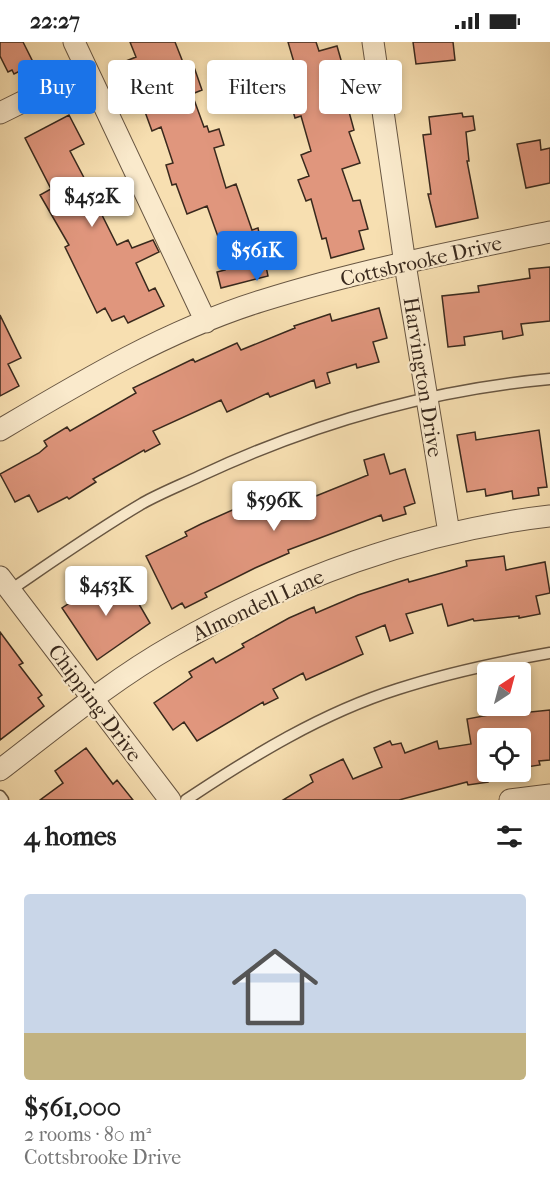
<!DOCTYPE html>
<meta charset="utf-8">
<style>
:root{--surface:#fff;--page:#f6f6f6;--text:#222;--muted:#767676;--line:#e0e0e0;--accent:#1a73e8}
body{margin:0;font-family:"IM FELL French Canon",serif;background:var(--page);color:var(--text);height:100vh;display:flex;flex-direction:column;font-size:22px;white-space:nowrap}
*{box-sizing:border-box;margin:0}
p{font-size:20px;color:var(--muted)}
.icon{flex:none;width:33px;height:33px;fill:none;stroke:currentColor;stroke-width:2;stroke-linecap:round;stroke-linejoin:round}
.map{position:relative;height:758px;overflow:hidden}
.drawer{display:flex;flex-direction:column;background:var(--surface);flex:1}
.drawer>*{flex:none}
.hud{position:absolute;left:18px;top:18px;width:514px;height:54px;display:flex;gap:12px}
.needle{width:39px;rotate:36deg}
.controls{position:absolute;left:477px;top:620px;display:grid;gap:12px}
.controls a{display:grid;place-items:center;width:54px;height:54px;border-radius:6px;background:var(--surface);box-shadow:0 3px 9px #0003;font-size:30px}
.price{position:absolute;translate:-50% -51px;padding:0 14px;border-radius:6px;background:#fff;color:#222;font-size:20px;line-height:39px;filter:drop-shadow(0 2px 3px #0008)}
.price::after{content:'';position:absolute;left:50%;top:36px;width:18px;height:14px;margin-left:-9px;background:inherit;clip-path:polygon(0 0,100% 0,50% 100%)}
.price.active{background:var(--accent);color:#fff}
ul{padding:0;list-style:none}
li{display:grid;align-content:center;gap:12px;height:318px;padding:0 24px}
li+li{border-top:2px solid var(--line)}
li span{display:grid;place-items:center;height:186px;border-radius:6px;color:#555}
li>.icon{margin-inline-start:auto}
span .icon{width:108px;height:108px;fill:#fffc;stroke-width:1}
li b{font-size:26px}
h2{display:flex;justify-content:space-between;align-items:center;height:72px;padding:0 24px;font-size:26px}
.chip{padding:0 21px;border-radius:6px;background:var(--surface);box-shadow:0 3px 9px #0003;font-size:21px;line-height:54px}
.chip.active{background:var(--accent);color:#fff}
.status{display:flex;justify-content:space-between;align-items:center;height:42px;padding:0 30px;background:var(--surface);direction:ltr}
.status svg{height:16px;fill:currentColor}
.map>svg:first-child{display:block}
.building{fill:#e0967d;stroke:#39291d;stroke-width:1.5}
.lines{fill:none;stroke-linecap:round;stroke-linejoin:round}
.service-casing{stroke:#685642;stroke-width:13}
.minor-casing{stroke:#685642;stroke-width:23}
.service{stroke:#faeacc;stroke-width:10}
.minor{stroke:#faeacc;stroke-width:21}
.labels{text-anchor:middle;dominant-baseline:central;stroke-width:4.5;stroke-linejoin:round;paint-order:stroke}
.street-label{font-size:21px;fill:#39291d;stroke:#faeacc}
</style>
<div class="status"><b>22:27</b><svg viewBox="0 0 49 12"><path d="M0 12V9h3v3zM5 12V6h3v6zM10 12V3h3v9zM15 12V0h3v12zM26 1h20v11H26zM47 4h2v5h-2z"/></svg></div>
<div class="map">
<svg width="550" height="758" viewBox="0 0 550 758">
<rect width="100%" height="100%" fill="#f7dfb1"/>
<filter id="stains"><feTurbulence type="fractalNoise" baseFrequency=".00333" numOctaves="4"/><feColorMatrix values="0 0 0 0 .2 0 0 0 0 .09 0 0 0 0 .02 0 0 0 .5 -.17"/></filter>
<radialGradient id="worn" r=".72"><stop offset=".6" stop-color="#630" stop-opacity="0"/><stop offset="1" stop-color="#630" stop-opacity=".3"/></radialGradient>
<path class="building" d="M0 0H23L34 22 14 32 12 28 8 30 0 14Z
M130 0H175L186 28 194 25 202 48 192 52 204 85 207 84 209 90 219 87 224 103 214 106 226 146 236 142 252 188 258 186 268 234 221 246 217 230 225 228 222 218 226 217 207 164 187 172 176 142 172 143 166 123 173 121 161 85 152 89 133 37 123 41 116 23 136 15Z
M288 0H316L319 9 337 4 345 32 339 33 354 88 349 90 360 121 342 127 353 159 360 158 368 187 359 189 364 207 331 216 326 196 322 197 311 157 306 159 298 138 309 134 301 113 311 109 301 74 295 76 289 55 303 51Z
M413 0H453L455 18 416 22Z
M462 71 463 75 473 74 475 88 466 90 469 119H467L478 176 436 185 428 152H431L423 93 431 92 429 75Z
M69 73 84 102 70 109 90 147 103 140 117 164 102 173 117 203 128 198 132 206 153 198 159 210 136 221 149 249 155 246 164 264 128 281 124 274 112 279 105 266 97 271 65 205 69 203 40 153 51 147 25 96Z
M540 98 541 108 550 106V141L526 146 517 102Z
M550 225V279L521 282 523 293 503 297 502 289 464 295 465 303 448 305 442 254 479 250 478 244 530 236 529 227Z
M379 266 387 296 373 300 379 320 357 326 356 322 327 331 330 341 316 346 314 338 270 355 268 351 227 370 221 358 153 389 160 402 145 410 144 408 93 437 96 440 69 457 67 455 38 470 29 453 15 460 0 432 39 411 47 404 44 399 67 385 70 389 136 351 133 346 193 317 195 320 237 301 241 308 295 286 294 284 330 272 332 279Z
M0 273 21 316 8 322 19 344 0 354Z
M539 388 547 445 538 446 539 453 513 457 512 449 486 454 485 447 467 450 457 393 475 390 476 398Z
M384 412 390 432 405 427 415 461 404 465 406 472 383 479 381 473 288 508 289 511 255 526 205 551 207 555 185 566 182 561 172 567 146 514 187 494 185 490 201 482 246 462 250 470 278 457 277 453 292 448 294 453 313 447 316 454 368 433 364 418Z
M504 514 506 528 545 520 550 551 536 554 540 572 519 576V574L474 579 473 577 448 584 442 562 406 572 413 591 390 599 385 583 356 595 363 612 306 638 303 631 273 647 278 656 264 663 263 660 197 699 184 680 173 688 154 661 192 635 189 630 213 616 216 621 244 605 242 602 289 576 314 565 316 571 358 553 408 537 409 540 467 524 466 519Z
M125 538 150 581 97 618 62 566 80 554 77 550 90 540 99 554Z
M0 590 23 621 19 623 42 653 38 656 44 664 0 698Z
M550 668V718L539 719 540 723 520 726V696H488V740L468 743 467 740 399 758H283L313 740 310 733 343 717 353 737 382 725 374 706 390 699 392 703 401 701 405 711 437 699 439 707 471 702 467 677 510 669 511 672Z
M86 706 113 742 117 738 133 758H40L63 741 55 729Z"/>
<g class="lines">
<g class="service-casing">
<path id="service" d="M9 549C53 519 97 488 143 461 161 451 181 443 200 434 311 382 428 348 550 337
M0 754 3 758
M186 758C252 714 322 671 398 647 447 631 499 620 550 611"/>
</g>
<g class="minor-casing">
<path id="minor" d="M74 0 206 280
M373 0 405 222 449 491
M0 71 87 28
M0 388C84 338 168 288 261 259 356 229 453 210 550 190
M0 535 170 758
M0 728C56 685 112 638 174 603 289 537 418 489 550 474
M510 758 550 753"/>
</g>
<use href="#service" class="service"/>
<use href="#minor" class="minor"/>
</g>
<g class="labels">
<g class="street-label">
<text transform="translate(421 219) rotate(-13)">Cottsbrooke Drive</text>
<text transform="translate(423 335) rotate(81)">Harvington Drive</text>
<text transform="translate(258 563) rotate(-25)">Almondell Lane</text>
<text transform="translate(95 661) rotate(53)">Chipping Drive</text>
</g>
</g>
<rect width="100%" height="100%" filter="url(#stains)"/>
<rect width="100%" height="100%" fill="url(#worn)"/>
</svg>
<div class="controls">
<a><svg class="needle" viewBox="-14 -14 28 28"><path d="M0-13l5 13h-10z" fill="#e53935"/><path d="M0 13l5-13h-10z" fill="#767676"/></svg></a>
<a><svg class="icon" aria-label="locate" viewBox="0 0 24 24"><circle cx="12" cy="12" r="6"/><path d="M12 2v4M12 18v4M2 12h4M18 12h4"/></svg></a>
</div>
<b class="price" style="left:92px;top:186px">$452K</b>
<b class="price active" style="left:257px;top:240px">$561K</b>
<b class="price" style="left:274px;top:490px">$596K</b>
<b class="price" style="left:106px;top:575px">$453K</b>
<div class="hud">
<a class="chip active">Buy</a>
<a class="chip">Rent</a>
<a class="chip">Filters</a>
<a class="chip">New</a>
</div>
</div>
<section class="drawer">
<h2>4 homes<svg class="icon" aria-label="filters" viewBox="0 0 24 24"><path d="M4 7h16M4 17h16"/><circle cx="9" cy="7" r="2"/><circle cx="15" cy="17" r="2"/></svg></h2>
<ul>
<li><span style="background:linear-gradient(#c9d6e8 75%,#c2b280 0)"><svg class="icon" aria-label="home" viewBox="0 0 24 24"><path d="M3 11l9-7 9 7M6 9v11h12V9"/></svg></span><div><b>$561,000</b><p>2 rooms · 80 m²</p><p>Cottsbrooke Drive</p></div></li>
</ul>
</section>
